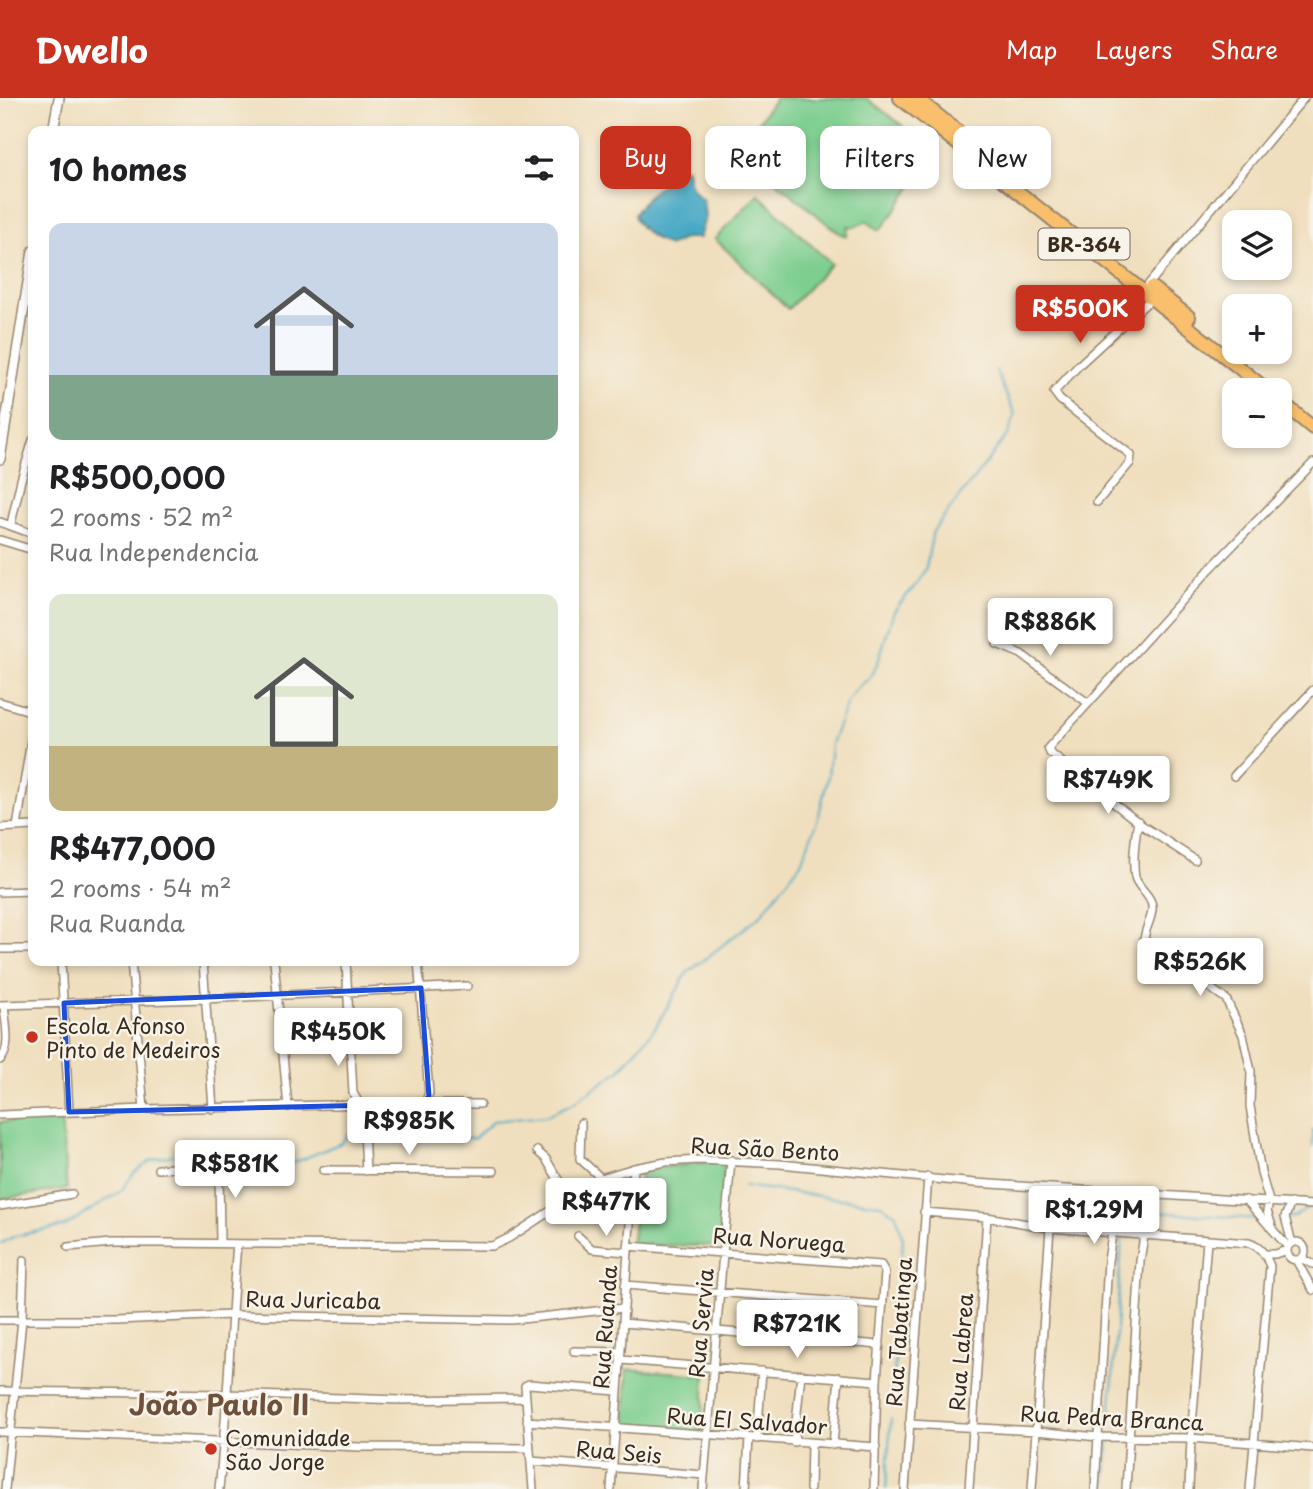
<!DOCTYPE html>
<meta charset="utf-8">
<style>
:root{--surface:#fff;--page:#f6f6f6;--text:#202124;--muted:#757577;--accent:#c8321e}
body{margin:0;font-family:"Playpen Sans",sans-serif;background:var(--page);color:var(--text);height:100vh;display:flex;flex-direction:column;font-size:26px;white-space:nowrap}
*{box-sizing:border-box;margin:0}
p{font-size:23px;color:var(--muted)}
.icon{flex:none;width:38px;height:38px;fill:none;stroke:currentColor;stroke-width:2;stroke-linecap:round;stroke-linejoin:round}
.map{position:relative;flex:1;overflow:hidden}
.details{position:absolute;left:28px;top:28px;width:551px;height:840px;display:flex;flex-direction:column;background:var(--surface);border-radius:14px;box-shadow:0 4px 10px #0003}
.details>*{flex:none}
.top-card{position:absolute;left:600px;top:28px;width:607px;height:63px;display:flex;gap:14px}
.buttons{position:absolute;left:1222px;top:112px;display:grid;gap:14px}
.buttons a{display:grid;place-items:center;width:70px;height:70px;border-radius:14px;background:var(--surface);box-shadow:0 4px 10px #0003;font-size:35px}
.price{position:absolute;translate:-50% -60px;padding:0 16px;border-radius:7px;background:#fff;color:#222;font-size:23px;line-height:46px;filter:drop-shadow(0 2px 4px #0008)}
.price::after{content:'';position:absolute;left:50%;top:42px;width:21px;height:16px;margin-left:-10px;background:inherit;clip-path:polygon(0 0,100% 0,50% 100%)}
.price.selected{background:var(--accent);color:#fff}
ul{padding:0;list-style:none}
li{display:grid;align-content:center;gap:14px;height:371px;padding:0 21px}
li span{display:grid;place-items:center;height:217px;border-radius:14px;color:#555}
li>.icon{margin-inline-start:auto}
span .icon{width:126px;height:126px;fill:#fffc;stroke-width:1}
li b{font-size:30px}
h2{display:flex;justify-content:space-between;align-items:center;height:84px;padding:0 21px;font-size:30px}
.chip{padding:0 24px;border-radius:14px;background:var(--surface);box-shadow:0 4px 10px #0003;font-size:24px;line-height:63px}
.chip.selected{background:var(--accent);color:#fff}
header{display:flex;align-items:center;gap:42px;box-sizing:border-box;height:98px;padding:0 35px;background:var(--accent);color:#fff}
header strong{font-size:33px}
nav{display:flex;gap:38px;margin-inline-start:auto;font-size:24px}
.map>svg:first-child{display:block}
.green{fill:#7dce8f;stroke:#5c7c56;stroke-width:2}
.water{fill:#44a7c4;stroke:#406871;stroke-width:2}
.lines{fill:none;stroke-linecap:round;stroke-linejoin:round}
.stream{stroke:#44a7c4;stroke-width:2}
.minor-casing{stroke:#96846e;stroke-width:10}
.tertiary-casing{stroke:#96846e;stroke-width:12}
.primary-casing{stroke:#96846e;stroke-width:16}
.minor{stroke:#fff;stroke-width:7}
.tertiary{stroke:#fff;stroke-width:9}
.primary{stroke:#f9bf6c;stroke-width:12}
.marked{fill:none;stroke:#1d4ed8;stroke-width:5;stroke-linejoin:round}
.poi-dot{fill:#c8321e;stroke:#f7f3e8;stroke-width:2.5}
.labels{text-anchor:middle;dominant-baseline:central;stroke-width:5;stroke-linejoin:round;paint-order:stroke}
.shield{fill:#f7f3e8;stroke:#73665b;stroke-width:2}
.shield-label{font-size:19px;font-weight:bold;fill:#3b2a1e}
.poi-label{font-size:21px;fill:#3b2a1e;stroke:#f7f3e8;text-anchor:start}
.street-label{font-size:21px;fill:#3b2a1e;stroke:#f7f3e8}
.district-label{font-size:28px;font-weight:bold;fill:#6f503b;stroke:#f7f3e8}
</style>
<header>
<strong>Dwello</strong>
<nav><a>Map</a><a>Layers</a><a>Share</a></nav>
</header>
<div class="map">
<svg width="1313" height="1391" viewBox="0 0 1313 1391">
<rect width="100%" height="100%" fill="#f7f3e8"/>
<filter id="ink" filterUnits="userSpaceOnUse"><feTurbulence type="fractalNoise" baseFrequency=".0143" numOctaves="2"/><feDisplacementMap in="SourceGraphic" scale="14" xChannelSelector="R" yChannelSelector="G"/><feConvolveMatrix kernelMatrix="1 2 1 2 8 2 1 2 1" color-interpolation-filters="sRGB"/></filter>
<filter id="wash" filterUnits="userSpaceOnUse"><feTurbulence type="fractalNoise" baseFrequency=".00686" numOctaves="4" result="noise"/><feDisplacementMap in="SourceGraphic" scale="28" xChannelSelector="R" yChannelSelector="G"/><feGaussianBlur stdDeviation="1.57" result="paint"/><feColorMatrix in="noise" values="0 0 0 0 0 0 0 0 0 0 0 0 0 0 0 0 0 1.4 0 .05"/><feComposite in="paint" operator="in"/></filter>
<g filter="url(#wash)">
<rect width="100%" height="100%" fill="#f0dfbe"/>
<path class="green" d="M776 0H866L903 28 897 36 910 46 914 53 905 56 908 68 905 75 916 83 883 129 878 132 867 123 854 129 848 128 847 138 839 135 754 66C740 45 762 17 776 0Z
M758 96 831 166 788 211 715 141Z
M61 1021 67 1091 0 1101V1024Z
M725 1062 720 1148 631 1147 641 1072Z
M627 1271 705 1277 702 1334 625 1328Z"/>
<path class="water" d="M685 69 687 70C688 85 691 92 703 102L705 120 699 140H685L669 148C656 142 638 132 634 117 646 96 665 83 685 69Z"/>
<g class="lines">
<path class="stream" d="M1313 1032V1049
M370 1038 391 1032 410 1035 427 1041 446 1037 474 1041 493 1023 546 1018 573 1005 619 973 655 930 687 875 760 818 801 765 818 720 828 679 831 646 848 602 859 588 869 581 878 564 894 513 918 484 926 469 933 433 1009 335 1015 317 996 273
M744 1088 880 1106 896 1116 903 1141 892 1309
M1127 1112 1258 1121
M1288 1120 1295 1119 1308 1110
M0 1146 15 1138 65 1128 121 1093 134 1075 152 1062 176 1056H204L274 1065 284 1069 341 1045 348 1037 355 1035
M1110 1324 1122 1139
M886 1391 891 1321
M1105 1391 1109 1340"/>
</g>
</g>
<g filter="url(#ink)">
<g class="lines">
<g class="minor-casing">
<path id="minor" d="M1148 187 1304 0
M1097 404 1130 365 1131 357 1060 302 1054 294 1079 267 1152 200
M0 424 33 436
M11 426 21 382 33 342
M0 442 33 452
M997 546 1021 556 1088 605
M0 604 33 614
M1234 678 1313 592
M1138 723C1135 741 1132 761 1135 779 1138 791 1154 799 1152 812 1151 824 1144 831 1144 844L1226 901 1243 937 1251 973 1250 1008 1261 1075 1269 1103 1267 1113 1273 1131
M17 729 33 630
M0 730 33 728
M1195 762 1143 728 1050 655 1048 650 1210 471 1313 365
M0 794 33 793
M0 851H33
M61 863 69 1014
M131 863 144 1011
M203 863 213 1011
M274 863 288 1009
M346 863 353 995 363 1012 366 1073
M0 907 205 901 467 888
M0 962C12 951 5 923 4 907
M424 1006H480
M0 1017 144 1011 425 1005 429 995 418 863
M581 1025 580 1061 601 1080
M537 1053 546 1061 569 1100
M158 1071 214 1067 219 1069 220 1145
M323 1072 494 1073
M1246 1102 1288 1149
M1291 1105 1285 1119 1292 1145
M0 1108 72 1096
M924 1114 987 1119 1050 1130 1249 1145C1261 1149 1265 1156 1270 1168L1250 1391
M578 1138 592 1151 627 1154
M1287 1153a9 9 0 1 1 18 0a9 9 0 1 1-18 0Z
M628 1148 881 1167 885 1174 877 1283 874 1391
M68 1149 111 1145H164L492 1148 509 1140 601 1080 634 1070 666 1064 699 1062 780 1066 975 1085 1313 1107
M1265 1156H1275L1287 1152
M1302 1161 1313 1166
M1296 1162 1313 1192
M625 1187 883 1207
M0 1222H116L231 1217 512 1222 624 1210
M623 1225 880 1247
M574 1253 621 1254
M621 1262 877 1283
M0 1293 226 1296 401 1302 524 1300
M527 1323 876 1349
M909 1326 1036 1333 1098 1339 1191 1340 1313 1350
M0 1334 360 1349 529 1350
M757 1341 762 1273
M794 1344 801 1276
M833 1347 839 1279
M531 1363 704 1377
M5 1391 22 1222 24 1162
M219 1391C228 1310 230 1227 237 1146
M533 1391 525 1288 529 1286 617 1293
M611 1391 634 1070
M703 1391 731 1062
M746 1391 749 1340
M810 1391 811 1345
M905 1391 928 1079
M969 1391 987 1119
M1032 1391 1050 1130
M1095 1391 1108 1163 1112 1136
M1126 1391 1140 1163 1144 1138
M1189 1391 1191 1340 1207 1143"/>
</g>
<g class="tertiary-casing">
<path id="tertiary" d="M53 33 59 0
M0 361 33 153"/>
</g>
<g class="primary-casing">
<path id="primary" d="M900 0 1267 292
M916 0 1017 81
M1151 189 1189 219
M1279 302 1313 330"/>
</g>
<use href="#minor" class="minor"/>
<use href="#tertiary" class="tertiary"/>
<use href="#primary" class="primary"/>
</g>
</g>
<path class="marked" d="M421 890 429 998 423 1006 69 1014 64 905Z"/>
<g class="poi-dot">
<circle cx="32" cy="939" r="7"/>
<circle cx="211" cy="1351" r="7"/>
</g>
<g class="labels">
<rect class="shield" x="1038.5" y="130.5" width="91" height="31" rx="5"/>
<g class="shield-label">
<text x="1084" y="146">BR-364</text>
</g>
<g class="poi-label">
<text x="46" y="927">Escola Afonso<tspan x="46" dy="24">Pinto de Medeiros</tspan></text>
<text x="225" y="1339">Comunidade<tspan x="225" dy="24">São Jorge</tspan></text>
</g>
<g class="street-label">
<text transform="translate(765 1050) rotate(3)">Rua São Bento</text>
<text transform="translate(779 1141) rotate(4)">Rua Noruega</text>
<text transform="translate(313 1201) rotate(1)">Rua Juricaba</text>
<text transform="translate(700 1225) rotate(-85)">Rua Servia</text>
<text transform="translate(604 1229) rotate(-86)">Rua Ruanda</text>
<text transform="translate(898 1234) rotate(-86)">Rua Tabatinga</text>
<text transform="translate(960 1254) rotate(-86)">Rua Labrea</text>
<text transform="translate(1112 1319) rotate(3)">Rua Pedra Branca</text>
<text transform="translate(747 1322) rotate(4)">Rua El Salvador</text>
<text transform="translate(619 1353) rotate(5)">Rua Seis</text>
</g>
<g class="district-label">
<text x="219" y="1305">João Paulo II</text>
</g>
</g>
</svg>
<div class="buttons">
<a><svg class="icon" aria-label="layers" viewBox="0 0 24 24"><path d="M12 4l9 5-9 5-9-5zM3 14l9 5 9-5"/></svg></a>
<a>+</a>
<a>−</a>
</div>
<b class="price selected" style="left:1080px;top:247px">R$500K</b>
<b class="price" style="left:1050px;top:560px">R$886K</b>
<b class="price" style="left:1108px;top:718px">R$749K</b>
<b class="price" style="left:1200px;top:900px">R$526K</b>
<b class="price" style="left:338px;top:970px">R$450K</b>
<b class="price" style="left:409px;top:1059px">R$985K</b>
<b class="price" style="left:235px;top:1102px">R$581K</b>
<b class="price" style="left:606px;top:1140px">R$477K</b>
<b class="price" style="left:1094px;top:1148px">R$1.29M</b>
<b class="price" style="left:797px;top:1262px">R$721K</b>
<div class="top-card">
<a class="chip selected">Buy</a>
<a class="chip">Rent</a>
<a class="chip">Filters</a>
<a class="chip">New</a>
</div>
<section class="details">
<h2>10 homes<svg class="icon" aria-label="filters" viewBox="0 0 24 24"><path d="M4 7h16M4 17h16"/><circle cx="9" cy="7" r="2"/><circle cx="15" cy="17" r="2"/></svg></h2>
<ul>
<li><span style="background:linear-gradient(#c9d6e8 70%,#7fa58c 0)"><svg class="icon" aria-label="home" viewBox="0 0 24 24"><path d="M3 11l9-7 9 7M6 9v11h12V9"/></svg></span><div><b>R$500,000</b><p>2 rooms · 52 m²</p><p>Rua Independencia</p></div></li>
<li><span style="background:linear-gradient(#dfe7d0 70%,#c2b280 0)"><svg class="icon" aria-label="home" viewBox="0 0 24 24"><path d="M3 11l9-7 9 7M6 9v11h12V9"/></svg></span><div><b>R$477,000</b><p>2 rooms · 54 m²</p><p>Rua Ruanda</p></div></li>
</ul>
</section>
</div>
